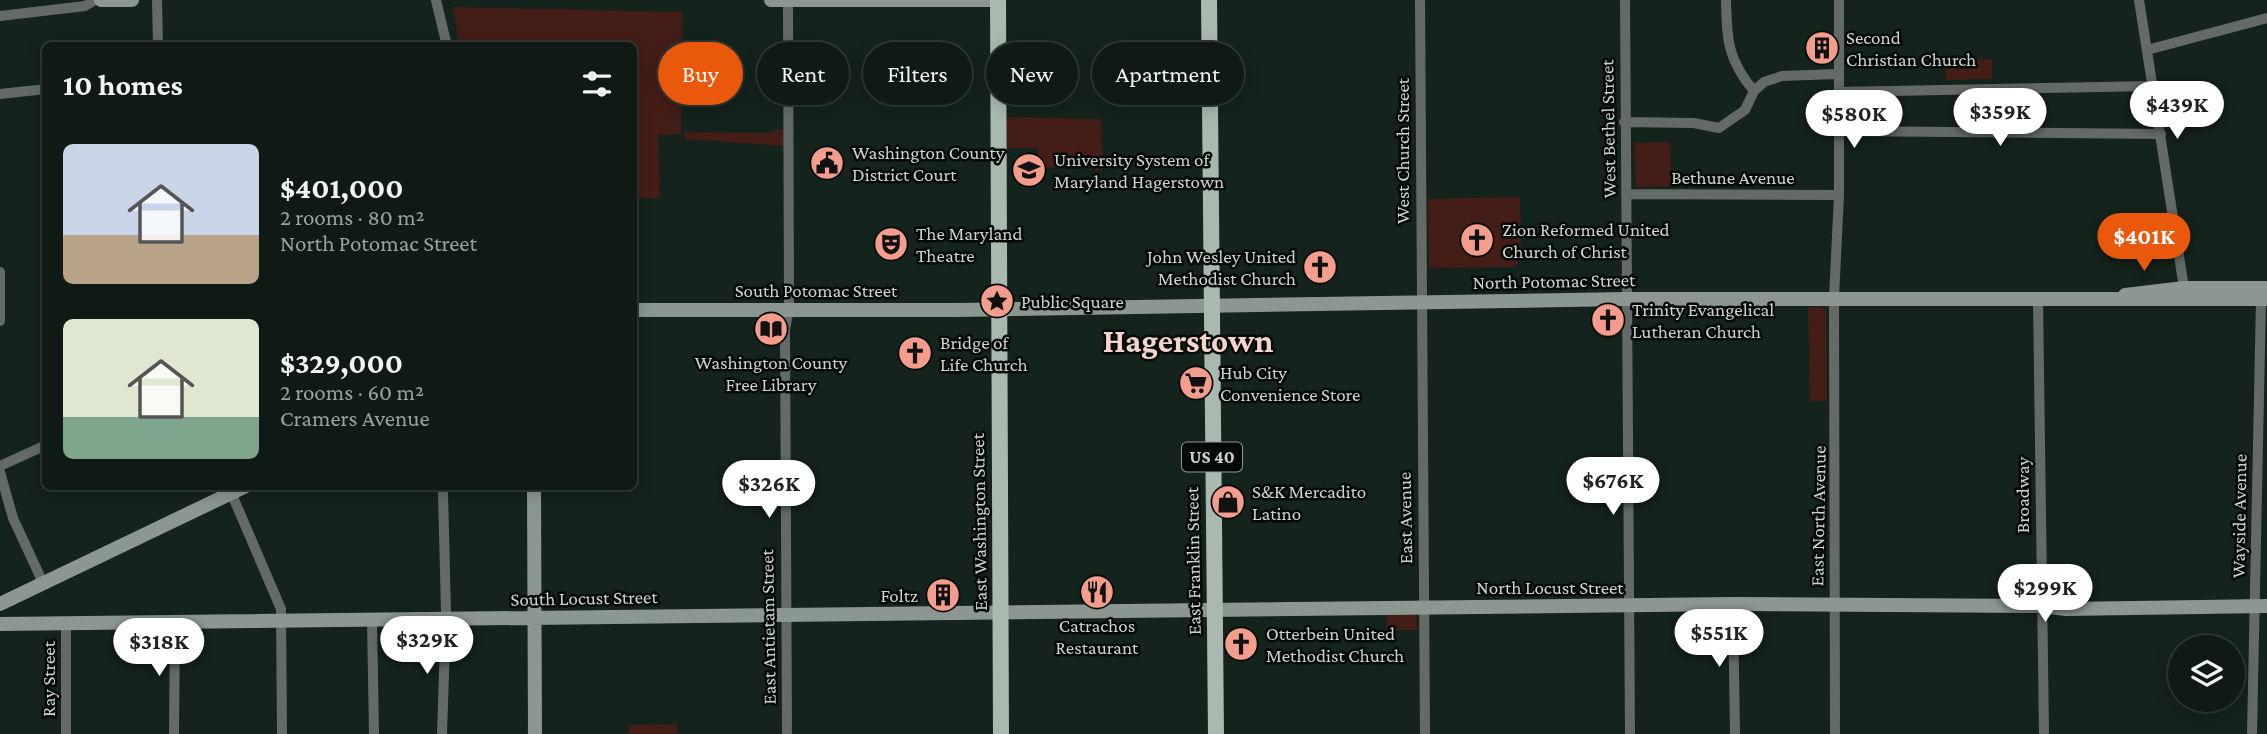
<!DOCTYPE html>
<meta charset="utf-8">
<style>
:root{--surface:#0f1a14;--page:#1d2722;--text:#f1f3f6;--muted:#9ba1a0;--line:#2f3834;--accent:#ea580c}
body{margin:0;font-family:"Crimson Pro",serif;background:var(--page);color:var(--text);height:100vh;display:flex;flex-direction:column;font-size:26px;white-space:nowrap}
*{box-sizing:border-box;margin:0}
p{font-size:23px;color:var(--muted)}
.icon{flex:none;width:38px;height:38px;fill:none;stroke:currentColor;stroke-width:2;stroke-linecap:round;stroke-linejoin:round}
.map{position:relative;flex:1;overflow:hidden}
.panel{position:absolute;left:42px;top:42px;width:595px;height:448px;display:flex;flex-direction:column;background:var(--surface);border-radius:10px;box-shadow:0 4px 18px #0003,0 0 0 2px var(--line)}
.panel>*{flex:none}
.banner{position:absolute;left:658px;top:42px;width:665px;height:63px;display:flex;gap:14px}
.tools{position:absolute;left:2168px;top:635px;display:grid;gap:14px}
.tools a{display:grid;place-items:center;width:77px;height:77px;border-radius:50%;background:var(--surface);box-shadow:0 4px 18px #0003,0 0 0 2px var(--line);font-size:35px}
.price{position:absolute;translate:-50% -60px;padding:0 16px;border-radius:24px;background:#fff;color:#222;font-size:23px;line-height:46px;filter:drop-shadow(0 2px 4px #0008)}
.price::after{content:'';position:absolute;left:50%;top:42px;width:21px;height:16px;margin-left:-10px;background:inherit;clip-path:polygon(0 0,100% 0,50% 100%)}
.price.selected{background:var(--accent);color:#fff}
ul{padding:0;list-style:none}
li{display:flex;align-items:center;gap:21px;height:175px;padding:0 21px}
li span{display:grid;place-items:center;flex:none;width:196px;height:140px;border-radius:10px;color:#555}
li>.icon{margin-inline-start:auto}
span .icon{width:84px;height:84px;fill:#fffc;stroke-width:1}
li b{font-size:30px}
h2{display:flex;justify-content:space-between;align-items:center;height:84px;padding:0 21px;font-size:30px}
.pill{padding:0 24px;border-radius:32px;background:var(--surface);box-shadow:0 4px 18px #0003,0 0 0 2px var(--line);font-size:24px;line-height:63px}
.pill.selected{background:var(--accent);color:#fff}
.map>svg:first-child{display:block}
.green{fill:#441d17}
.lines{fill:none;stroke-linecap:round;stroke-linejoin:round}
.street{stroke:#646b67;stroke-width:10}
.secondary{stroke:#8b9790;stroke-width:14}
.primary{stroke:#aab9b0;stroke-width:16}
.labels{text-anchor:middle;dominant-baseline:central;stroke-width:5;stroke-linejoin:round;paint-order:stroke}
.shield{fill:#050a07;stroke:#909893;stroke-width:2}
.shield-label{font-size:18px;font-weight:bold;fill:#ccd5cf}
.poi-label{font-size:19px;fill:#ccd5cf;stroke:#050a07;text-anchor:start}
.street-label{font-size:19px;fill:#ccd5cf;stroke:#050a07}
.town-label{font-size:33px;font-weight:bold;fill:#f6d4cd;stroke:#050a07}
</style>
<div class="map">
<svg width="2267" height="734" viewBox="0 0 2267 734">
<rect width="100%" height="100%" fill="#14231b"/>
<path class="green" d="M453 7 682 12 681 134 658 135 660 198H634V46L459 45Z
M1992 59V79L1946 80V60Z
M1007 117 1101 119 1103 170 1095 171 1093 167 1049 168 1039 164 1037 148H1007Z
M776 129H784V146L684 139 685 132 772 133Z
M1670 142 1672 186 1636 187 1634 143Z
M1520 197 1521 257 1515 267 1429 268 1428 199Z
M1808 307H1822L1826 310 1827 401H1810Z
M1416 614 1417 630H1387V615Z
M677 724V734H629L628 725Z"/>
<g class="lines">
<path class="street" d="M157 0 158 46
M436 0 447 46
M1420 0 1425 734
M1625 0 1630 734
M1726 0C1727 39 1727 59 1754 91
M2139 0 2184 288
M0 16 85 6 95 0
M2147 50 2267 18
M1838 92 2154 86
M0 94 46 89
M1624 122 1694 123 1719 128 1745 110 1754 91 1764 82 1782 76 1837 74
M1839 131 2161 134
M1626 194 1839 195
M0 272V321
M2038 298 2044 734
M0 466 46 445
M0 472 13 518 44 585
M230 490 281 609 282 734
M1733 604 1735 734
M372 619 374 734
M66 734V624
M174 734 175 622
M442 734 446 612 443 493
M787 734 785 329 789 309 788 0
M1835 734 1834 298 1839 195V0
M2252 734 2261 299"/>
<path class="secondary" d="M101 0H132
M771 0H990
M2125 295 2184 288H2267
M634 310H957L1625 299H2267
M534 486 535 734
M0 604 246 486
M0 624 1733 604 2041 606 2066 609 2267 606"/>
<path class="primary" d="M998 0 1001 734
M1209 0 1216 734"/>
</g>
<defs>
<g id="building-disc" transform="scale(1.75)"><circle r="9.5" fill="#f49d8c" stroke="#050a07"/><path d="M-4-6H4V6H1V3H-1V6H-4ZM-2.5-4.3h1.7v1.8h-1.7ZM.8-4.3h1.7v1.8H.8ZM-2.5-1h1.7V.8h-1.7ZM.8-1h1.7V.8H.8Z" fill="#111"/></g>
<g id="civic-disc" transform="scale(1.75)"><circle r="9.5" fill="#f49d8c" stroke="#050a07"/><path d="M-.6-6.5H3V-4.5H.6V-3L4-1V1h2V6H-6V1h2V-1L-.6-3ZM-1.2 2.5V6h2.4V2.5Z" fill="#111"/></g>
<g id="university-disc" transform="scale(1.75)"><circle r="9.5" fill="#f49d8c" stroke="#050a07"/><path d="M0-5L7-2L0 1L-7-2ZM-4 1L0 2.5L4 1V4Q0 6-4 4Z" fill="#111"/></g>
<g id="church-disc" transform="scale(1.75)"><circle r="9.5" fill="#f49d8c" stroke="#050a07"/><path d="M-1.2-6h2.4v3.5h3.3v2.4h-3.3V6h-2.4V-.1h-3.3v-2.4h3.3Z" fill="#111"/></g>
<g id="theatre-disc" transform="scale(1.75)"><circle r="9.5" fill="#f49d8c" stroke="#050a07"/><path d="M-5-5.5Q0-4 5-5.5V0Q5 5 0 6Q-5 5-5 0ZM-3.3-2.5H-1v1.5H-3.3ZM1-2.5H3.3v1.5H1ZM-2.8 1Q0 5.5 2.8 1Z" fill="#111"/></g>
<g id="sight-disc" transform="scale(1.75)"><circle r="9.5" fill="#f49d8c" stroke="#050a07"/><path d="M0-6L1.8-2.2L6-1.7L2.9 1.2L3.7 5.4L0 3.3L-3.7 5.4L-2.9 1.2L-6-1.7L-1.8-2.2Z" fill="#111"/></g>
<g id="library-disc" transform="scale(1.75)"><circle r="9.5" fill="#f49d8c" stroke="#050a07"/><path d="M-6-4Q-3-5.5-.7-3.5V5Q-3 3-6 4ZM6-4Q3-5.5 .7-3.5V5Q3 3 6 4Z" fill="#111"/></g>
<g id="supermarket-disc" transform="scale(1.75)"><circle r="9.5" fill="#f49d8c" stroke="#050a07"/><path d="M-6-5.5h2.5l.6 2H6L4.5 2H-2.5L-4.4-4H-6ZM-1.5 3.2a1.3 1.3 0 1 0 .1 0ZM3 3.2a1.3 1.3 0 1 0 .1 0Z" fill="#111"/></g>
<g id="shop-disc" transform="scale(1.75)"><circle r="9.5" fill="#f49d8c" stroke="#050a07"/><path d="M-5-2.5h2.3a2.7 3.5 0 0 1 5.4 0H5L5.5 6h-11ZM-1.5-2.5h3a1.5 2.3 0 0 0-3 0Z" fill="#111"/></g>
<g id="restaurant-disc" transform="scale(1.75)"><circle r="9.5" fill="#f49d8c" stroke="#050a07"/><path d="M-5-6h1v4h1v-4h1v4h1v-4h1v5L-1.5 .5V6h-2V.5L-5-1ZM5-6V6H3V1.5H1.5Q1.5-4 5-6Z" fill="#111"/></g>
</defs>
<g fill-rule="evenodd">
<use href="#building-disc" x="1822" y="48"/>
<use href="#civic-disc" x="827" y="163"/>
<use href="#university-disc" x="1029" y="170"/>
<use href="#church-disc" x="1477" y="240"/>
<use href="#theatre-disc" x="891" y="244"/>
<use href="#church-disc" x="1320" y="267"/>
<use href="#sight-disc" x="997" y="301"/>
<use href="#church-disc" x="1608" y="320"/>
<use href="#library-disc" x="771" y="329"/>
<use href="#church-disc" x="915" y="353"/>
<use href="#supermarket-disc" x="1196" y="383"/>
<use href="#shop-disc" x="1228" y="502"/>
<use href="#restaurant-disc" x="1097" y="592"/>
<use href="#building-disc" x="943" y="595"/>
<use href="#church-disc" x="1241" y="644"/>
</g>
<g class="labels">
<rect class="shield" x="1182" y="442.5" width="60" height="29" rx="5"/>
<g class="shield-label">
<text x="1212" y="457">US 40</text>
</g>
<g class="poi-label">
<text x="1846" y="37">Second<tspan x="1846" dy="22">Christian Church</tspan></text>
<text x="852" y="152">Washington County<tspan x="852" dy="22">District Court</tspan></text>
<text x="1054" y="159">University System of<tspan x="1054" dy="22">Maryland Hagerstown</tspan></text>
<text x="1502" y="229">Zion Reformed United<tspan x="1502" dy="22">Church of Christ</tspan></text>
<text x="916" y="233">The Maryland<tspan x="916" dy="22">Theatre</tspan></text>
<text x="1296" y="256" text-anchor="end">John Wesley United<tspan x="1296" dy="22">Methodist Church</tspan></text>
<text x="1021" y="301">Public Square</text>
<text x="1632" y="309">Trinity Evangelical<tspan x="1632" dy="22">Lutheran Church</tspan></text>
<text x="940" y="342">Bridge of<tspan x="940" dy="22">Life Church</tspan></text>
<text x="771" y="362" text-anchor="middle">Washington County<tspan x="771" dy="22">Free Library</tspan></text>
<text x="1220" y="372">Hub City<tspan x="1220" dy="22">Convenience Store</tspan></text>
<text x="1252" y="491">S&amp;K Mercadito<tspan x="1252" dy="22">Latino</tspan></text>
<text x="918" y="595" text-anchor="end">Foltz</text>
<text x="1097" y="625" text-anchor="middle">Catrachos<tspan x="1097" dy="22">Restaurant</tspan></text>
<text x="1266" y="633">Otterbein United<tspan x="1266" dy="22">Methodist Church</tspan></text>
</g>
<g class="street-label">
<text transform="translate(1608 129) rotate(-91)">West Bethel Street</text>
<text transform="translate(1402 151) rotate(-90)">West Church Street</text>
<text x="1733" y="177">Bethune Avenue</text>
<text transform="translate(1554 281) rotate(-1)">North Potomac Street</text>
<text x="816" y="290">South Potomac Street</text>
<text transform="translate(2022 495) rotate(-90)">Broadway</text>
<text transform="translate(1818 516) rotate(-89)">East North Avenue</text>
<text transform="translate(2239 516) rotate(-89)">Wayside Avenue</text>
<text transform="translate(1405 518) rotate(-91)">East Avenue</text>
<text transform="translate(979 522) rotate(-91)">East Washington Street</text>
<text transform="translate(1193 561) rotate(-91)">East Franklin Street</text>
<text x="1550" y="587">North Locust Street</text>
<text transform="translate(584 598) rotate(-1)">South Locust Street</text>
<text transform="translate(768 627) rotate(-91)">East Antietam Street</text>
<text transform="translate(48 679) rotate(-90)">Ray Street</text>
</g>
<g class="town-label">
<text x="1188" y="340">Hagerstown</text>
</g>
</g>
</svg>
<div class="tools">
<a><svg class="icon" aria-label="layers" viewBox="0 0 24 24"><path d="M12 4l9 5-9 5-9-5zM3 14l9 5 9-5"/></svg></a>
</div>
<b class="price" style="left:2177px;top:141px">$439K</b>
<b class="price" style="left:2000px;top:148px">$359K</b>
<b class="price" style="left:1854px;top:150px">$580K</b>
<b class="price selected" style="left:2144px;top:273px">$401K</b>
<b class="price" style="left:1613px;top:517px">$676K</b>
<b class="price" style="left:769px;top:520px">$326K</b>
<b class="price" style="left:2045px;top:624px">$299K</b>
<b class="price" style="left:1719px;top:669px">$551K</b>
<b class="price" style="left:427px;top:676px">$329K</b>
<b class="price" style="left:159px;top:678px">$318K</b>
<div class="banner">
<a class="pill selected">Buy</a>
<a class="pill">Rent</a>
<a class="pill">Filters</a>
<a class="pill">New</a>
<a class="pill">Apartment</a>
</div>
<section class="panel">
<h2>10 homes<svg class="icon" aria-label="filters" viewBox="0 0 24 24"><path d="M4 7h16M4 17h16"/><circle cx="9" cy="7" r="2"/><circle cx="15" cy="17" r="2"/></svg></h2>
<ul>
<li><span style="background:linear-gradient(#c9d6e8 65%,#b9a48a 0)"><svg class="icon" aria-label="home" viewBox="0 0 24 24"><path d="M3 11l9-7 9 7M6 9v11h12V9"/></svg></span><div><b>$401,000</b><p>2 rooms · 80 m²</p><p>North Potomac Street</p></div></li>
<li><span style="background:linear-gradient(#dfe7d0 70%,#7fa58c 0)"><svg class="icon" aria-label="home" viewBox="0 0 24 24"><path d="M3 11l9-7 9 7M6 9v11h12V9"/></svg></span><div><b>$329,000</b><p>2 rooms · 60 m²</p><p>Cramers Avenue</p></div></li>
</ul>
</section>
</div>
